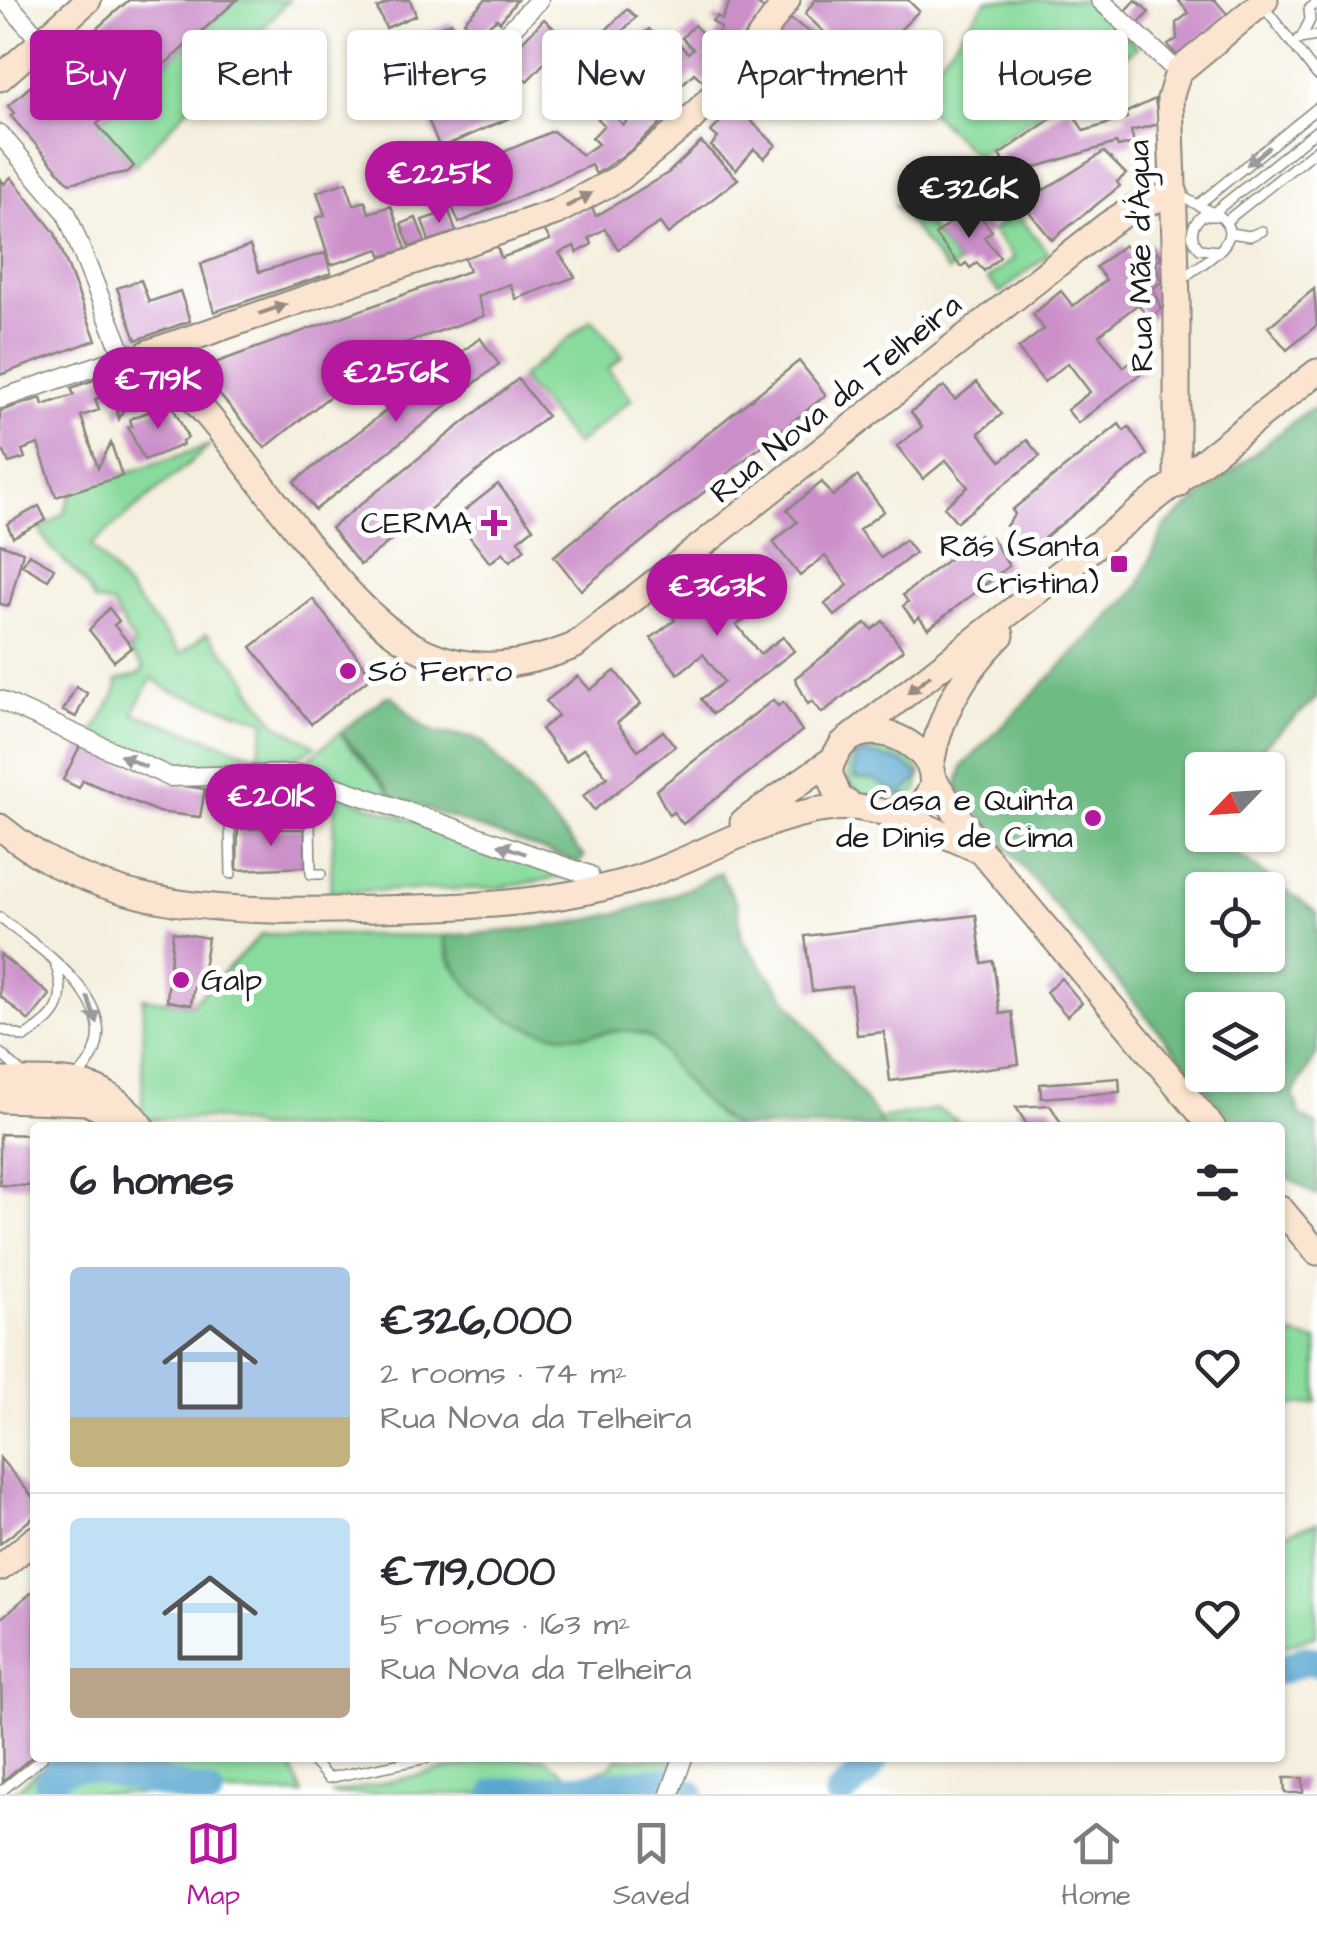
<!DOCTYPE html>
<meta charset="utf-8">
<style>
:root{--surface:#fff;--page:#f2f2f3;--text:#2b2b33;--muted:#7c7c81;--line:#e1e1e2;--accent:#b5179e}
body{margin:0;font-family:"Architects Daughter",sans-serif;background:var(--page);color:var(--text);height:100vh;display:flex;flex-direction:column;font-size:38px;white-space:nowrap}
*{box-sizing:border-box;margin:0}
p{font-size:32px;color:var(--muted)}
.icon{flex:none;width:55px;height:55px;fill:none;stroke:currentColor;stroke-width:2;stroke-linecap:round;stroke-linejoin:round}
.map{position:relative;flex:1;overflow:hidden}
.sheet{position:absolute;left:30px;top:1122px;width:1255px;height:640px;display:flex;flex-direction:column;background:var(--surface);border-radius:10px;box-shadow:0 2px 8px #0004}
.sheet>*{flex:none}
.hud{position:absolute;left:30px;top:30px;width:1258px;height:90px;display:flex;gap:20px}
.needle{width:65px;rotate:245deg}
.fabs{position:absolute;left:1185px;top:752px;display:grid;gap:20px}
.fabs a{display:grid;place-items:center;width:100px;height:100px;border-radius:10px;background:var(--surface);box-shadow:0 2px 8px #0004;font-size:50px}
.price{position:absolute;translate:-50% -85px;padding:0 22px;border-radius:35px;background:var(--accent);color:#fff;font-size:32px;line-height:65px;filter:drop-shadow(0 2px 5px #0008)}
.price::after{content:'';position:absolute;left:50%;top:60px;width:30px;height:22px;margin-left:-15px;background:inherit;clip-path:polygon(0 0,100% 0,50% 100%)}
.price.selected{background:#222;color:#fff}
ul{padding:0;list-style:none}
li{display:flex;align-items:center;gap:30px;height:250px;padding:0 40px}
li+li{border-top:2px solid var(--line)}
li span{display:grid;place-items:center;flex:none;width:280px;height:200px;border-radius:10px;color:#555}
li>.icon{margin-inline-start:auto}
span .icon{width:120px;height:120px;fill:#fffc;stroke-width:1}
li b{font-size:42px}
h2{display:flex;justify-content:space-between;align-items:center;height:120px;padding:0 40px;font-size:42px}
.tag{padding:0 35px;border-radius:10px;background:var(--surface);box-shadow:0 2px 8px #0004;font-size:35px;line-height:90px}
.tag.selected{background:var(--accent);color:#fff}
.menu{display:flex;justify-content:space-around;align-items:center;height:140px;border-top:2px solid var(--line);background:var(--surface);font-size:28px;color:var(--muted)}
.menu a{display:grid;justify-items:center;gap:5px}
.menu .selected{color:var(--accent)}
.map>svg:first-child{display:block}
.green{fill:#88db9c;stroke:#527c5c;stroke-width:2.5;fill-rule:evenodd}
.forest{fill:#6ebb84;stroke:#456c50;stroke-width:2.5;fill-rule:evenodd}
.water{fill:#56a6d0;stroke:#396176;stroke-width:2.5}
.lines{fill:none;stroke-linecap:round;stroke-linejoin:round}
.river{stroke:#56a6d0;stroke-width:30}
.building{fill:#cb8ec9}
.lane-casing{stroke:#88867d;stroke-width:12}
.street-casing{stroke:#88867d;stroke-width:21}
.secondary-casing{stroke:#88867d;stroke-width:29}
.lane{stroke:#fff;stroke-width:9}
.street{stroke:#fff;stroke-width:18}
.secondary{stroke:#fce5d0;stroke-width:25}
.oneway{fill:#999}
.oneway2{fill:#978b7f}
.poi-dot{fill:#b5179e;stroke:#fff;stroke-width:4}
.labels{text-anchor:middle;dominant-baseline:central;stroke-width:10;stroke-linejoin:round;paint-order:stroke}
.street-label{font-size:32px;fill:#1c1c1c;stroke:#fff}
.poi-label{font-size:32px;fill:#1c1c1c;stroke:#fff;text-anchor:end}
</style>
<div class="map">
<svg width="1317" height="1794" viewBox="0 0 1317 1794">
<rect width="100%" height="100%" fill="#fff"/>
<filter id="ink" filterUnits="userSpaceOnUse"><feTurbulence type="fractalNoise" baseFrequency=".01" numOctaves="2"/><feDisplacementMap in="SourceGraphic" scale="20" xChannelSelector="R" yChannelSelector="G"/><feConvolveMatrix kernelMatrix="1 2 1 2 8 2 1 2 1" color-interpolation-filters="sRGB"/></filter>
<filter id="wash" filterUnits="userSpaceOnUse"><feTurbulence type="fractalNoise" baseFrequency=".0048" numOctaves="4" result="noise"/><feDisplacementMap in="SourceGraphic" scale="40" xChannelSelector="R" yChannelSelector="G"/><feGaussianBlur stdDeviation="2.25" result="paint"/><feColorMatrix in="noise" values="0 0 0 0 0 0 0 0 0 0 0 0 0 0 0 0 0 1.4 0 .05"/><feComposite in="paint" operator="in"/></filter>
<g filter="url(#wash)">
<rect width="100%" height="100%" fill="#f4efde"/>
<path class="green" d="M237 0H289L134 166 97 124Z
M987 0H1087L1138 47 976 156 913 95Z
M983 182 965 197 978 213 973 217 967 209 956 218 944 204 919 214 958 264 948 272 895 205Z
M1016 212 1049 254 1000 293 988 279 1014 258 992 231Z
M592 319 623 356 608 369 632 399 576 445 520 378Z
M211 445 91 545 181 654 207 633 250 682 248 686 277 724 316 746 285 764 179 770 92 735 116 692 117 680 138 675 144 668 129 651 135 646 112 605 94 601C83 570 53 559 40 530L64 513 72 491ZM152 678 169 690 266 721 258 756 133 713Z
M341 732 342 737 395 798 310 774 308 759Z
M881 745 899 747 921 772 917 791C897 803 862 803 848 780L847 767 851 757ZM856 757 901 761 920 776 901 795 874 780 854 778Z
M309 785 572 875 499 888 330 892 335 811Z
M262 934 443 936 449 961 476 995 579 1036 629 1030 651 1038 719 1118 737 1127 261 1128 212 1118 142 1119 143 998 191 1005Z
M938 1109 967 1127H881L879 1119Z
M1280 1332 1317 1341V1403L1280 1407Z
M1317 1523 1316 1635 1280 1648V1536Z
M52 1758H115L166 1766 185 1758H287L303 1794H12Z
M499 1758H544L574 1780 613 1765 617 1758H676L669 1774 650 1794H330Z"/>
<path class="forest" d="M1317 408V698L1237 770H1202V802L1186 816 1202 829V835H1211L1317 913V1054L1293 1094 1300 1116 1317 1125V1196L1280 1172V1128L1238 1127 957 787 963 766 1137 589 1165 526 1305 412ZM1268 890V955H1202V890ZM1202 1010H1268V1075H1202Z
M392 696C406 708 417 726 435 732 452 737 465 732 482 741L584 857 578 863 395 798 341 732 385 697Z
M720 872 737 905 742 940 879 1119 881 1127H737C710 1113 689 1087 670 1063 665 1056 659 1044 651 1038 632 1024 604 1034 583 1035 519 1039 459 997 443 936 539 930 635 921 720 872Z"/>
<path class="water" d="M871 754 901 761 920 776 902 795 874 780 854 778 855 757Z"/>
<g class="lines">
<path class="river" d="M1280 1670 1306 1660 1317 1662
M55 1794 49 1783 56 1771 82 1765 208 1794
M496 1794 665 1781 690 1794
M840 1794 867 1771 874 1758"/>
</g>
<g id="blocks">
<path class="building" d="M129 0H237L97 124 134 166 128 172 69 183 11 116 14 113 8 106Z
M394 0H410L416 15 386 28 377 8Z
M485 0H517L500 22 497 19 477 34 464 21Z
M730 0H753L765 10 705 83 694 73 668 98 678 108 630 151 596 174 591 165 459 223 440 179 553 131 582 155 598 144 592 138 604 125 598 119 605 113 611 111 623 125 632 116 624 109 638 95 613 73 627 60 601 35 627 9 636 17 619 35 631 46 649 29 672 51 679 44 688 53 693 49 682 38 694 25 711 42 721 28 712 21 717 16 722 20Z
M815 0H908L919 11 862 68 805 14Z
M1136 0 1149 12 1136 26 1123 14Z
M1178 0H1215L1228 15 1178 57 1168 45 1177 39 1176 23 1189 13Z
M788 18 836 48 822 65 809 54 801 64 773 38Z
M544 19 566 40 527 81 505 60Z
M451 22 474 54 411 80 395 45Z
M765 49 785 68 773 82 795 103 783 115 777 110 772 116 757 101 752 106 759 112 750 120 776 145 764 158 754 149 736 170 711 146 718 138 711 132 721 121 710 111 738 82 747 92 765 74 754 64Z
M486 69 519 114 440 148 418 96Z
M1155 99 1159 124 1131 131 1134 143 1118 147 1116 143 1013 174 999 155 1068 107 1084 131 1127 118 1125 113Z
M701 142 738 179 668 234 660 223 618 249 605 229 589 238 592 244 577 253 574 246 559 253 575 277 516 299 510 284 477 296 484 316 390 348 265 448 198 369 469 271 464 257 497 246 501 258 550 240 545 231 591 206 596 216 668 173Z
M1104 152 1126 174 1117 182 1120 186 1052 240 1014 193 1036 180 1044 190Z
M11 177 55 233 96 340 0 375V178L4 184Z
M346 182 354 205 365 201 369 213 391 206 406 249 382 257 379 249 331 265 316 218 325 215 317 192Z
M967 209 973 217 978 213 992 231 984 237 1000 257 984 271 977 263 970 268 966 263 961 267 935 235Z
M449 211 456 232 429 241 422 220Z
M416 218 425 242 410 247 401 224Z
M1150 243 1161 257 1155 262 1162 282 1153 288 1161 309 1149 319 1138 304 1099 335 1124 367 1138 355 1148 368 1078 423 1067 410 1090 392 1068 363 1044 382 1018 349 1044 329 1033 314 1061 291 1073 306 1106 280 1096 267 1124 245 1133 257Z
M250 246 259 272 325 253 331 273 214 312 201 264Z
M141 280 149 302 180 291 190 321 136 340 117 288Z
M1314 289 1317 325 1287 350 1268 327Z
M480 338 499 364 315 510 294 482Z
M799 361 826 395 581 590 554 556Z
M136 365 151 400 123 410 119 419 115 405 129 400 125 389 95 399 99 410 81 416 98 468 111 443 122 476 56 497 38 444 22 450 25 458 9 463 4 452 0 453V411L41 398 43 405 74 395 71 388Z
M518 379 547 416 360 565 331 528Z
M977 382 1002 414 979 433 1001 461 1027 440 1040 456 957 522 944 507 968 487 946 460 923 479 897 446 922 427 911 412 944 386 955 400Z
M171 403 188 438 182 441 183 445 144 460 128 427 132 426 130 419Z
M1119 424 1124 431 1129 427 1147 455 1028 551 1006 526 1015 514 1012 510Z
M857 476 884 511 859 530 881 558 905 540 915 553 835 616 825 604 848 585 825 556 800 576 773 542 797 522 787 510 822 482 833 496Z
M498 484 533 528 518 540 525 549 510 561 503 552 490 563 455 518Z
M39 506 46 520 13 537 7 524Z
M979 535 984 542 991 537 1009 566 928 629 919 617 914 621 903 606 908 602 903 595Z
M0 544 23 552 9 606 0 604Z
M29 554 54 568 48 580 22 565Z
M734 576 759 608 737 625 760 654 783 637 794 651 713 714 701 699 724 682 703 654 678 674 651 638 675 620 665 606 699 580 710 594Z
M313 599 372 676 311 724 251 647Z
M109 608 119 621 114 625 132 647 114 661 89 630Z
M883 621 903 650 822 713 812 701 808 704 795 678 866 623 872 630Z
M615 671 641 704 617 723 638 750 663 731 675 746 594 810 583 796 607 777 584 748 566 762 541 729 558 716 546 701 578 676 590 690Z
M76 687 87 693 76 717 63 711Z
M773 700 778 706 783 702 802 731 683 824 673 812 669 815 656 790Z
M81 744 164 783 205 789 200 817 158 812 83 780 79 788 63 780Z
M238 829H305V867L237 870Z
M976 915 982 963 993 961 1000 1014 1012 1012 1019 1064 890 1081 884 1032 857 1035 851 986 812 991 805 936Z
M173 932 208 938 201 981 195 980 191 1005 167 1001Z
M0 954 50 995 29 1021 0 996Z
M1061 978 1082 1003 1067 1016 1046 992Z
M1119 1078 1120 1092 1041 1098 1040 1084Z
M1050 1105 1064 1128H1029L1016 1107Z
M0 1134 35 1135V1186L0 1185Z
M0 1458 35 1500V1516L0 1544Z
M35 1590V1754L3 1781 0 1619Z
M1284 1778H1303V1793H1285Z"/>
</g>
</g>
<g filter="url(#ink)">
<use href="#blocks" fill-opacity="0" stroke="#88867d" stroke-width="2.5"/>
<g class="lines">
<g class="lane-casing">
<path id="lane" d="M1263 6 1317 75
M1301 38 1310 20 1309 9 1317 3
M1299 39 1317 36
M1177 194 1213 213 1317 130
M1199 204 1317 108
M1226 221 1317 149
M1230 233 1250 236 1262 231
M1182 279C1200 263 1249 242 1220 216H1202C1190 226 1189 238 1200 249L1218 251
M231 874 230 824 235 818H303L310 825 311 874H321
M0 918C49 955 143 1016 74 1080
M0 1029 24 1037C57 1018 68 1003 56 966
M0 1053 25 1076
M310 1758 328 1778 427 1758
M0 1792 42 1758"/>
</g>
<g class="street-casing">
<path id="street" d="M5 0 41 41
M1100 0 1178 72
M412 89 481 61 539 0
M0 134 66 212 123 355
M0 399 132 354
M0 700 170 777 299 774 589 875 591 891
M670 1794 683 1758"/>
</g>
<g class="secondary-casing">
<path id="secondary" d="M787 0 735 72 688 122 621 177 556 212 148 353C206 405 251 472 300 534 379 633 439 700 574 646L1107 225 1135 207 1175 193
M0 78 88 0
M1177 485V299L1170 99 1178 72 1265 0
M842 744 1317 372
M931 764C940 712 964 672 1001 635
M932 777 982 852 1213 1128
M900 815C996 777 852 677 829 772L839 798 854 807 900 815 977 849
M743 822 832 760
M0 827C107 917 244 912 376 909 465 907 546 905 632 880 706 857 773 807 854 807
M0 1081C62 1082 102 1073 143 1128
M0 1099 87 1102 116 1117
M1280 1208 1317 1252
M0 1568 35 1539"/>
</g>
<use href="#lane" class="lane"/>
<use href="#street" class="street"/>
<use href="#secondary" class="secondary"/>
</g>
<defs><path id="oneway-solid" d="M-6-.8H1V-3.2L6.5 0L1 3.2V.8H-6Z" transform="scale(2.5)"/></defs>
<g class="oneway">
<use href="#oneway-solid" transform="translate(1258 156) rotate(141)"/>
<use href="#oneway-solid" transform="translate(133 761) rotate(-155)"/>
<use href="#oneway-solid" transform="translate(512 849) rotate(-161)"/>
<use href="#oneway-solid" transform="translate(92 1010) rotate(71)"/>
</g>
<g class="oneway2">
<use href="#oneway-solid" transform="translate(579 200) rotate(-28)"/>
<use href="#oneway-solid" transform="translate(273 309) rotate(-19)"/>
<use href="#oneway-solid" transform="translate(919 684) rotate(142)"/>
</g>
</g>
<g class="poi-dot">
<path d="M489 508h10v10h10v10h-10v10h-10v-10h-10v-10h10z"/>
<rect x="1109" y="554" width="20" height="20" rx="5"/>
<circle cx="348" cy="671" r="10"/>
<circle cx="1093" cy="818" r="10"/>
<circle cx="181" cy="980" r="10"/>
</g>
<g class="labels">
<g class="street-label">
<text transform="translate(1141 256) rotate(-91)">Rua Mãe d'Água</text>
<text transform="translate(836 399) rotate(-39)">Rua Nova da Telheira</text>
</g>
<g class="poi-label">
<text x="472" y="523">CERMA</text>
<text x="1099" y="546">Rãs (Santa<tspan x="1099" dy="37">Cristina)</tspan></text>
<text x="368" y="671" text-anchor="start">Só Ferro</text>
<text x="1073" y="800">Casa e Quinta<tspan x="1073" dy="37">de Dinis de Cima</tspan></text>
<text x="201" y="980" text-anchor="start">Galp</text>
</g>
</g>
</svg>
<div class="fabs">
<a><svg class="needle" viewBox="-14 -14 28 28"><path d="M0-13l5 13h-10z" fill="#e53935"/><path d="M0 13l5-13h-10z" fill="#7c7c81"/></svg></a>
<a><svg class="icon" aria-label="locate" viewBox="0 0 24 24"><circle cx="12" cy="12" r="6"/><path d="M12 2v4M12 18v4M2 12h4M18 12h4"/></svg></a>
<a><svg class="icon" aria-label="layers" viewBox="0 0 24 24"><path d="M12 4l9 5-9 5-9-5zM3 14l9 5 9-5"/></svg></a>
</div>
<b class="price" style="left:439px;top:226px">€225K</b>
<b class="price selected" style="left:969px;top:241px">€326K</b>
<b class="price" style="left:396px;top:425px">€256K</b>
<b class="price" style="left:158px;top:432px">€719K</b>
<b class="price" style="left:717px;top:639px">€363K</b>
<b class="price" style="left:271px;top:849px">€201K</b>
<div class="hud">
<a class="tag selected">Buy</a>
<a class="tag">Rent</a>
<a class="tag">Filters</a>
<a class="tag">New</a>
<a class="tag">Apartment</a>
<a class="tag">House</a>
</div>
<section class="sheet">
<h2>6 homes<svg class="icon" aria-label="filters" viewBox="0 0 24 24"><path d="M4 7h16M4 17h16"/><circle cx="9" cy="7" r="2"/><circle cx="15" cy="17" r="2"/></svg></h2>
<ul>
<li><span style="background:linear-gradient(#a9c7e8 75%,#c2b280 0)"><svg class="icon" aria-label="home" viewBox="0 0 24 24"><path d="M3 11l9-7 9 7M6 9v11h12V9"/></svg></span><div><b>€326,000</b><p>2 rooms · 74 m²</p><p>Rua Nova da Telheira</p></div><svg class="icon" aria-label="heart" viewBox="0 0 24 24"><path d="M12 20l-8-8c-3-5 5-10 8-4 3-6 11-1 8 4z"/></svg></li>
<li><span style="background:linear-gradient(#bfe0f5 75%,#b9a48a 0)"><svg class="icon" aria-label="home" viewBox="0 0 24 24"><path d="M3 11l9-7 9 7M6 9v11h12V9"/></svg></span><div><b>€719,000</b><p>5 rooms · 163 m²</p><p>Rua Nova da Telheira</p></div><svg class="icon" aria-label="heart" viewBox="0 0 24 24"><path d="M12 20l-8-8c-3-5 5-10 8-4 3-6 11-1 8 4z"/></svg></li>
</ul>
</section>
</div>
<nav class="menu">
<a class="selected"><svg class="icon" aria-label="map" viewBox="0 0 24 24"><path d="M3 6l6-2 6 2 6-2v14l-6 2-6-2-6 2zM9 4v14M15 6v14"/></svg>Map</a>
<a><svg class="icon" aria-label="saved" viewBox="0 0 24 24"><path d="M7 4h10v16l-5-4-5 4z"/></svg>Saved</a>
<a><svg class="icon" aria-label="home" viewBox="0 0 24 24"><path d="M3 11l9-7 9 7M6 9v11h12V9"/></svg>Home</a>
</nav>
